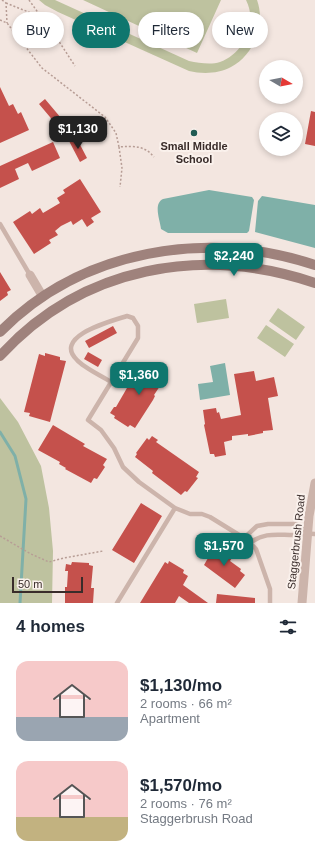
<!DOCTYPE html>
<meta charset="utf-8">
<style>
:root{--surface:#fff;--page:#f6f6f7;--text:#1f2937;--muted:#747a83;--accent:#0f766e}
body{margin:0;font-family:Helvetica,sans-serif;background:var(--page);color:var(--text);height:100vh;display:flex;flex-direction:column;font-size:15px;white-space:nowrap}
*{box-sizing:border-box;margin:0}
p{font-size:13px;color:var(--muted)}
.icon{flex:none;width:22px;height:22px;fill:none;stroke:currentColor;stroke-width:2;stroke-linecap:round;stroke-linejoin:round}
.map{position:relative;height:603px;overflow:hidden}
.sheet{display:flex;flex-direction:column;background:var(--surface);flex:1}
.sheet>*{flex:none}
.top-card{position:absolute;left:12px;top:12px;width:291px;height:36px;display:flex;gap:8px}
.needle{width:26px;rotate:100deg}
.tools{position:absolute;left:259px;top:60px;display:grid;gap:8px}
.tools a{display:grid;place-items:center;width:44px;height:44px;border-radius:50%;background:var(--surface);box-shadow:0 2px 6px #0003;font-size:20px}
.scale{position:absolute;left:12px;bottom:10px;width:71px;box-sizing:border-box;padding-left:4px;border:2px solid #392c2a;border-top:0;font-size:11px;line-height:14px;white-space:nowrap;color:#392c2a;-webkit-text-stroke:3px #faf1ec;paint-order:stroke}
.price{position:absolute;translate:-50% -34px;padding:0 9px;border-radius:8px;background:var(--accent);color:#fff;font-size:13px;line-height:26px;filter:drop-shadow(0 1px 2px #0008)}
.price::after{content:'';position:absolute;left:50%;top:24px;width:12px;height:9px;margin-left:-6px;background:inherit;clip-path:polygon(0 0,100% 0,50% 100%)}
.price.selected{background:#222;color:#fff}
ul{padding:0;list-style:none}
li{display:flex;align-items:center;gap:12px;height:100px;padding:0 16px}
li span{display:grid;place-items:center;flex:none;width:112px;height:80px;border-radius:12px;color:#555}
li>.icon{margin-inline-start:auto}
span .icon{width:48px;height:48px;fill:#fffc;stroke-width:1}
li b{font-size:17px}
h2{display:flex;justify-content:space-between;align-items:center;height:48px;padding:0 16px;font-size:17px}
.tag{padding:0 14px;border-radius:18px;background:var(--surface);box-shadow:0 2px 6px #0003;font-size:14px;line-height:36px}
.tag.selected{background:var(--accent);color:#fff}
.map>svg:first-child{display:block}
.green{fill:#bec29f}
.water{fill:#7fb0a8}
.lines{fill:none;stroke-linecap:round;stroke-linejoin:round}
.stream{stroke:#7fb0a8;stroke-width:3}
.building{fill:#c5514c}
.path{stroke:#b79d95;stroke-width:1.5;stroke-dasharray:2 2;stroke-linecap:butt}
.lane{stroke:#ccb4ab;stroke-width:4.5}
.street{stroke:#ccb4ab;stroke-width:9}
.secondary{stroke:#9f827c;stroke-width:10}
.poi-dot{fill:#205b53;stroke:#faf1ec;stroke-width:1.5}
.labels{text-anchor:middle;dominant-baseline:central;stroke-width:4;stroke-linejoin:round;paint-order:stroke}
.poi-label{font-size:11px;font-weight:bold;fill:#392c2a;stroke:#faf1ec}
.street-label{font-size:11px;fill:#392c2a;stroke:#faf1ec}
</style>
<div class="map">
<svg width="315" height="603" viewBox="0 0 315 603">
<rect width="100%" height="100%" fill="#f3e6e0"/>
<path class="green" d="M39 0H55L189 61C199 63 211 65 220 62 244 53 258 23 246 0H257C266 24 254 55 231 67 218 74 202 74 189 71L58 12 45 5Z
M83 0H221L197 53Z
M226 299 229 318 197 323 194 304Z
M278 308 305 327 296 340 269 321Z
M266 325 294 344 285 357 257 338Z
M0 398 18 422 41 466 49 508 53 551 52 603H0Z"/>
<path class="water" d="M209 190 252 197 254 200 249 231 247 233H168L161 229C160 220 153 204 163 199Z
M262 196 315 205V248L255 232 258 201Z
M225 363 230 395 200 400 198 384 213 382 210 366Z"/>
<g class="lines">
<path class="stream" d="M0 432 15 456 26 499 20 603"/>
</g>
<path class="building" d="M0 87 9 106 13 104 18 114 21 112 29 130 0 143Z
M45 99 61 118 55 123 39 104Z
M311 111 315 112V146L305 144Z
M76 137 87 158 80 162 69 141Z
M53 142 60 158 32 171 28 163 15 169 19 179 0 188V166Z
M80 179 101 212 91 218 94 222 87 227 82 219 73 225 71 221 61 226 55 231 58 235 49 240 51 243 34 254 13 222 30 211 32 214 40 208 43 213 60 203 57 198 65 193 63 190Z
M0 272 11 290 7 292 8 295 0 301Z
M113 326 117 333 89 348 85 341Z
M88 352 102 360 98 367 84 359Z
M45 353 60 357V360L66 361 50 422 29 416 30 413 24 412 39 354 45 356Z
M147 362 162 372 161 374 166 377 154 395 155 396 153 400 135 428 130 425 128 427 114 418 115 416 110 413 114 407H116L131 381 132 382 144 364 146 365Z
M254 371 256 381 274 377 278 396 268 398 273 430 263 431V433L248 436V434L232 436V440L224 442 226 455 215 457 214 454H210L204 425 205 424 203 410 216 408 217 413 219 412 221 419 241 415 234 374Z
M53 425 85 444 83 446 107 459 103 465 105 467 97 479 94 478 91 483 65 469 66 468 59 464 60 462 38 450Z
M152 436 158 440 156 442 199 472 196 477 198 478 187 492 185 491 181 495 152 473 153 471 135 457 137 454 136 453 147 438 149 440Z
M141 503 162 516 134 563 112 550Z
M217 548 232 558 230 561 241 569 240 571 245 575 235 588 204 565 208 558 206 557 212 549 215 551Z
M169 561 184 570 183 573 188 576 183 585 208 603H189L179 596 175 603H140L165 562 168 564Z
M72 562 89 563V565L93 566 91 588H94L93 603H65V587H67L68 571H65L66 564 71 565Z
M217 594 255 598V603H216Z"/>
<g class="lines">
<path class="path" d="M2 0 6 3 7 23
M29 0 60 43 75 66
M6 3 41 17
M0 20 7 23 42 68 105 117 116 133 119 147C133 146 144 145 154 157
M119 147 122 168 120 187
M0 536 31 554 49 562 64 558 103 551"/>
<path class="lane" d="M0 224 30 275
M111 382C102 376 84 368 77 360 52 336 112 321 127 316L133 318 138 326V338L88 420 101 430 114 448 123 467 139 482 175 508 190 514H202L210 517 244 538 250 543 256 549 270 589V603
M244 538 257 526 268 524H296L307 532
M250 543C264 532 277 535 293 535 301 535 307 533 315 534
M117 603 175 508"/>
<path class="street" d="M30 275 43 297
M302 603 309 516 315 483"/>
<path class="secondary" d="M0 332C82 249 207 229 315 265
M0 356C82 266 202 245 315 283"/>
</g>
<circle class="poi-dot" cx="194" cy="133" r="4"/>
<g class="labels">
<g class="poi-label">
<text x="194" y="146">Small Middle<tspan x="194" dy="13">School</tspan></text>
</g>
<g class="street-label">
<text transform="translate(296 542) rotate(-84)">Staggerbrush Road</text>
</g>
</g>
</svg>
<div class="tools">
<a><svg class="needle" viewBox="-14 -14 28 28"><path d="M0-13l5 13h-10z" fill="#e53935"/><path d="M0 13l5-13h-10z" fill="#747a83"/></svg></a>
<a><svg class="icon" aria-label="layers" viewBox="0 0 24 24"><path d="M12 4l9 5-9 5-9-5zM3 14l9 5 9-5"/></svg></a>
</div>
<div class="scale">50 m</div>
<b class="price selected" style="left:78px;top:150px">$1,130</b>
<b class="price" style="left:234px;top:277px">$2,240</b>
<b class="price" style="left:139px;top:396px">$1,360</b>
<b class="price" style="left:224px;top:567px">$1,570</b>
<div class="top-card">
<a class="tag">Buy</a>
<a class="tag selected">Rent</a>
<a class="tag">Filters</a>
<a class="tag">New</a>
</div>
</div>
<section class="sheet">
<h2>4 homes<svg class="icon" aria-label="filters" viewBox="0 0 24 24"><path d="M4 7h16M4 17h16"/><circle cx="9" cy="7" r="2"/><circle cx="15" cy="17" r="2"/></svg></h2>
<ul>
<li><span style="background:linear-gradient(#f6c9c9 70%,#9aa5b1 0)"><svg class="icon" aria-label="home" viewBox="0 0 24 24"><path d="M3 11l9-7 9 7M6 9v11h12V9"/></svg></span><div><b>$1,130/mo</b><p>2 rooms · 66 m²</p><p>Apartment</p></div></li>
<li><span style="background:linear-gradient(#f6c9c9 70%,#c2b280 0)"><svg class="icon" aria-label="home" viewBox="0 0 24 24"><path d="M3 11l9-7 9 7M6 9v11h12V9"/></svg></span><div><b>$1,570/mo</b><p>2 rooms · 76 m²</p><p>Staggerbrush Road</p></div></li>
</ul>
</section>
